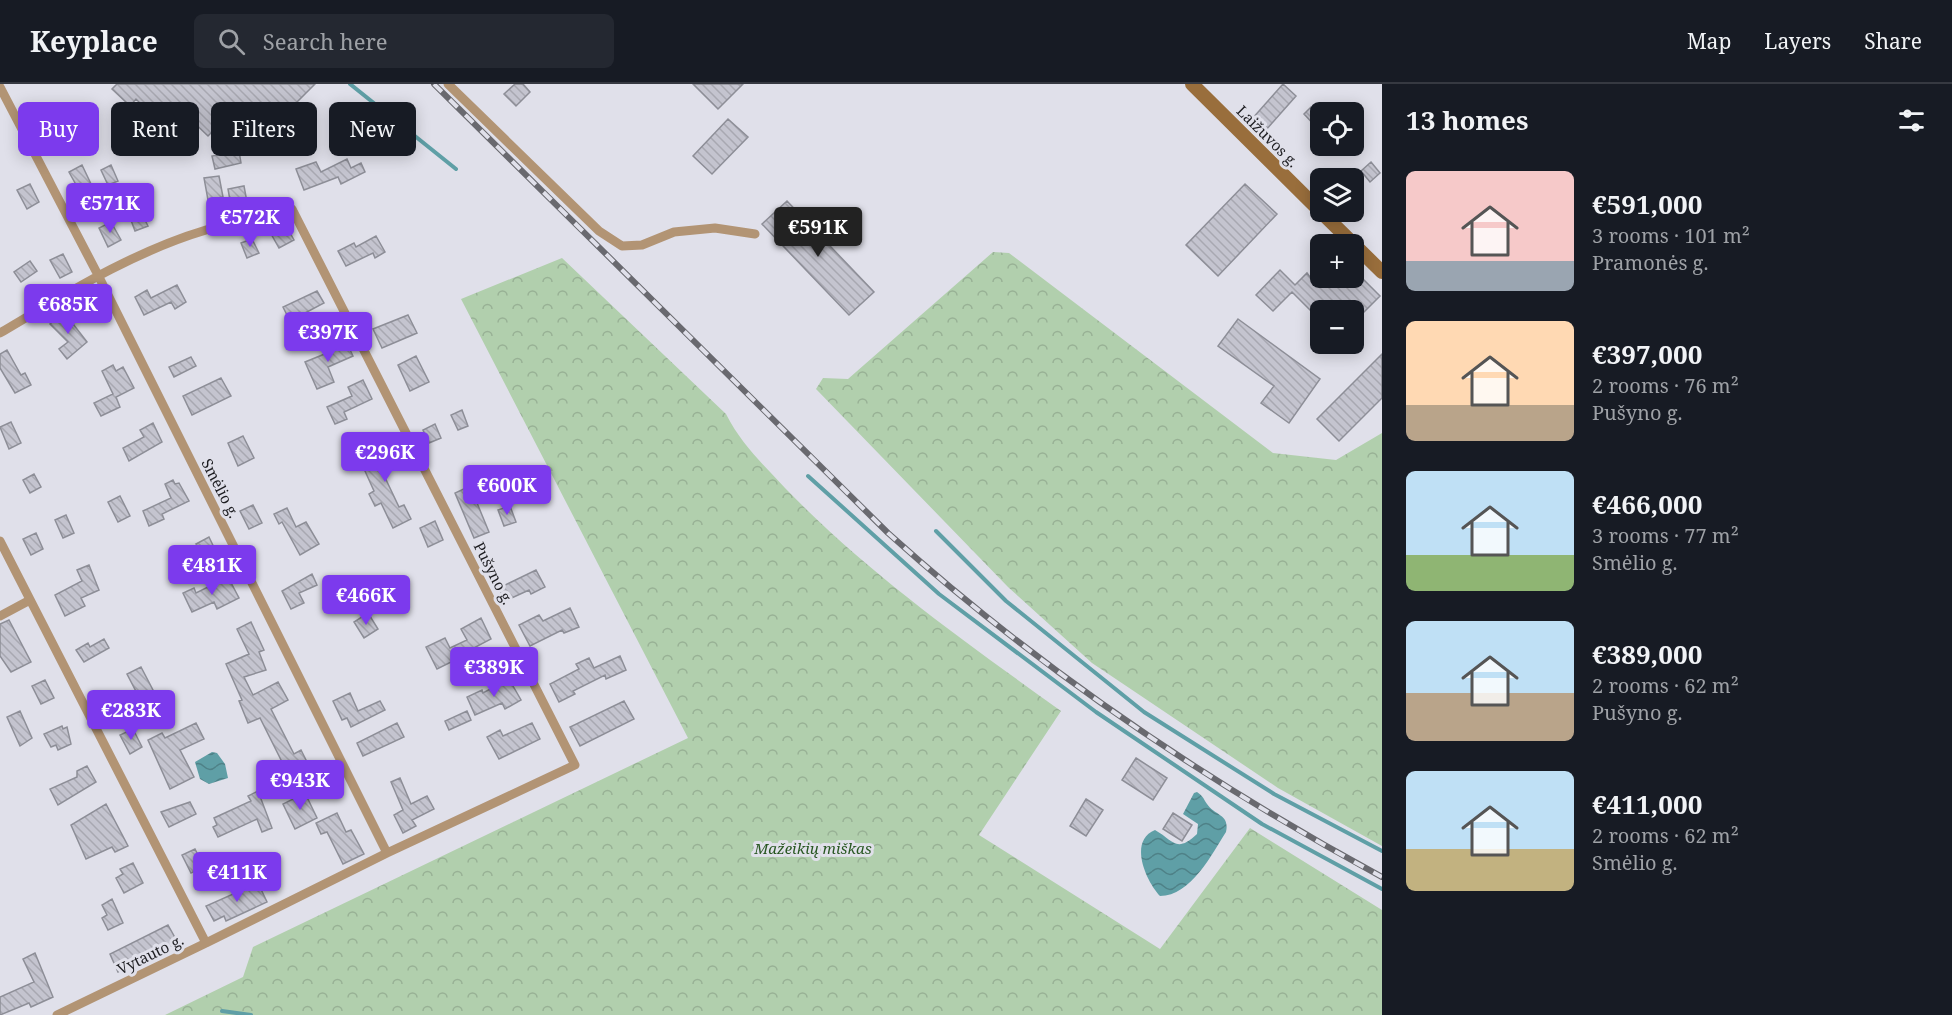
<!DOCTYPE html>
<meta charset="utf-8">
<style>
:root{--surface:#171b24;--page:#242831;--text:#f1f3f6;--muted:#9ea1a6;--line:#363941;--accent:#7c3aed}
body{margin:0;font-family:"Noto Serif",serif;background:var(--page);color:var(--text);height:100vh;display:flex;flex-direction:column;font-size:22px;white-space:nowrap}
*{box-sizing:border-box;margin:0}
p{font-size:20px;color:var(--muted)}
.icon{flex:none;width:33px;height:33px;fill:none;stroke:currentColor;stroke-width:2;stroke-linecap:round;stroke-linejoin:round}
.map{position:relative;flex:1;overflow:hidden}
.side{display:flex;flex-direction:column;background:var(--surface);width:570px}
.side>*{flex:none}
.guide{position:absolute;left:18px;top:18px;width:570px;height:54px;display:flex;gap:12px}
.controls{position:absolute;left:1310px;top:18px;display:grid;gap:12px}
.controls a{display:grid;place-items:center;width:54px;height:54px;border-radius:9px;background:var(--surface);box-shadow:0 3px 15px #0003;font-size:30px}
.price{position:absolute;translate:-50% -51px;padding:0 14px;border-radius:6px;background:var(--accent);color:#fff;font-size:20px;line-height:39px;filter:drop-shadow(0 2px 3px #0008)}
.price::after{content:'';position:absolute;left:50%;top:36px;width:18px;height:14px;margin-left:-9px;background:inherit;clip-path:polygon(0 0,100% 0,50% 100%)}
.price.selected{background:#222;color:#fff}
ul{padding:0;list-style:none}
li{display:flex;align-items:center;gap:18px;height:150px;padding:0 24px}
li span{display:grid;place-items:center;flex:none;width:168px;height:120px;border-radius:9px;color:#555}
li>.icon{margin-inline-start:auto}
span .icon{width:72px;height:72px;fill:#fffc;stroke-width:1}
li b{font-size:26px}
h2{display:flex;justify-content:space-between;align-items:center;height:72px;padding:0 24px;font-size:26px}
.tag{padding:0 21px;border-radius:9px;background:var(--surface);box-shadow:0 3px 15px #0003;font-size:21px;line-height:54px}
.tag.selected{background:var(--accent);color:#fff}
header{display:flex;align-items:center;gap:36px;box-sizing:border-box;height:84px;padding:0 30px;background:var(--surface);border-bottom:2px solid var(--line)}
header strong{font-size:28px}
nav{display:flex;gap:33px;margin-inline-start:auto;font-size:21px}
.search{width:420px;height:54px;background:var(--page);display:flex;align-items:center;gap:15px;box-sizing:border-box;padding:0 21px;border-radius:9px;color:var(--muted);font-size:22px}
main{display:flex;flex:1;min-height:0}
.map>svg:first-child{display:block}
.forest{fill:url(#forest-crowns)}
.water{fill:url(#water-waves)}
.lines{fill:none;stroke-linecap:round;stroke-linejoin:round}
.stream{stroke:#5f9fa6;stroke-width:4}
.building{fill:url(#building-back-hatch);stroke:#8d8e97;stroke-width:1.5}
.street{stroke:#b29474;stroke-width:9}
.secondary{stroke:#996e3c;stroke-width:14}
.rail-casing{stroke:#69696f;stroke-width:6}
.rail{stroke:#e0e0ea;stroke-width:4;stroke-dasharray:11;stroke-linecap:butt}
.labels{text-anchor:middle;dominant-baseline:central;stroke-width:6;stroke-linejoin:round;paint-order:stroke}
.street-label{font-size:15px;fill:#1d1d21;stroke:#e0e0ea}
.park-label{font-size:15px;font-style:italic;fill:#285722;stroke:#e0e0ea}
</style>
<header>
<strong>Keyplace</strong>
<div class="search"><svg class="icon" aria-label="search" viewBox="0 0 24 24"><circle cx="10" cy="10" r="6"/><path d="M15 15l6 6"/></svg>Search here</div>
<nav><a>Map</a><a>Layers</a><a>Share</a></nav>
</header>
<main>
<div class="map">
<svg width="1382" height="931" viewBox="0 0 1382 931">
<defs>
<pattern id="forest-crowns" width="20" height="18" patternUnits="userSpaceOnUse" patternTransform="scale(1.5)"><rect width="20" height="18" fill="#b1cfad"/><path d="M2 6a3 3 0 1 1 6 0M12 15a3 3 0 1 1 6 0" fill="none" stroke="#98b195"/></pattern>
<pattern id="water-waves" width="16" height="10" patternUnits="userSpaceOnUse" patternTransform="scale(1.5)"><rect width="16" height="10" fill="#5f9fa6"/><path d="M0 5q4-4 8 0t8 0" fill="none" stroke="#4e8187"/></pattern>
<pattern id="building-back-hatch" width="6" height="6" patternUnits="userSpaceOnUse" patternTransform="scale(1.5)"><rect width="6" height="6" fill="#c4c4cf"/><path d="M-1 5l2 2M0 0l6 6M5-1l2 2" fill="none" stroke="#a8a8b1"/></pattern>
</defs>
<rect width="100%" height="100%" fill="#e0e0ea"/>
<path class="forest" d="M993 168 1009 169 1273 369 1336 376 1382 349V762L1278 704 1092 579 1008 503 816 305 823 294 848 295Z
M562 174 726 330C742 361 761 378 785 404 867 489 965 558 1061 627L979 751 1160 865 1250 744 1382 826V931H165L243 893 253 863 688 654 461 215Z"/>
<path class="water" d="M212 668 217 669 225 680 228 694 209 700 200 695 195 678Z
M1197 708C1203 712 1203 714 1207 720 1215 732 1230 730 1226 748 1212 770 1191 812 1160 812 1146 797 1128 757 1155 746 1173 756 1176 770 1197 750L1198 740 1183 730 1194 709Z"/>
<g class="lines">
<path class="stream" d="M350 0 456 85
M808 392 939 510 1096 628 1262 740 1382 805
M936 447 1006 517 1144 628 1274 710 1382 767
M222 927 251 931"/>
</g>
<path class="building" d="M117 0H315L265 50 238 22 208 52 179 24 162 41 136 15 130 22 112 5Z
M515 0H523L530 8 516 22 504 10Z
M693 0H743L718 25Z
M1283 0 1296 12 1265 47 1252 35Z
M1311 23 1320 33V47L1304 30Z
M728 35 748 53 712 90 693 72Z
M239 67 241 79 215 85 212 72Z
M347 75 351 84 361 79 365 88 341 100 338 93 304 106 296 85 316 78 321 88Z
M1371 78 1380 89 1370 98 1361 87Z
M82 81 91 100 79 106 69 88Z
M111 81 118 97 108 101 101 86Z
M219 92 223 113 208 116 204 94Z
M30 100 39 118 27 125 17 106Z
M1245 100 1277 130 1218 192 1186 161Z
M244 102 247 118 231 122 228 105Z
M134 115 148 142 135 147 125 120Z
M787 117 874 208 849 231 762 140Z
M111 138 121 156 108 163 99 144Z
M285 140 294 156 279 164 270 148Z
M376 152 385 168 375 174 373 169 346 182 338 167 354 159 356 163Z
M252 155 259 169 247 174 241 159Z
M63 170 72 188 60 194 50 176Z
M30 177 37 187 21 198 14 188Z
M1320 183V194H1353V185L1380 212 1353 239V226H1320V236L1292 208 1273 227 1256 211 1280 186 1295 201 1307 189 1310 193Z
M177 201 186 218 175 225 171 218 144 231 135 213 147 206 151 214Z
M317 207 324 219 290 237 283 223Z
M63 227 87 258 67 275 59 265 68 258 50 240Z
M408 231 417 249 382 264 373 245Z
M1238 235 1320 295 1289 339 1261 319 1274 302 1218 262Z
M344 253 353 272 328 283 334 298 317 305 305 278 332 267 329 260Z
M7 266 21 291 25 289 31 301 15 309 0 284V270Z
M1382 270V314L1339 357 1317 335Z
M416 272 429 298 410 307 398 281Z
M191 273 196 282 174 293 169 283Z
M113 281 116 287 123 283 134 304 116 313 120 323 101 332 94 319 113 310 102 287Z
M221 294 231 312 192 331 183 312Z
M363 296 372 315 344 328 347 335 335 340 327 323 352 312 348 303Z
M462 326 468 342 458 346 451 331Z
M11 338 21 359 9 365 0 343Z
M153 339 162 358 129 377 123 364 144 353 140 346Z
M435 340 441 354 429 359 423 346Z
M243 352 254 374 238 382 228 359Z
M394 356 403 375 381 385 399 423 404 421 411 435 393 444 381 419 375 422 369 410 374 407 360 376 381 367 379 363Z
M34 390 41 403 30 409 23 396Z
M173 396 175 400 179 399 189 417 162 430 164 435 149 442 143 427 171 414 165 400Z
M470 402 489 448 474 454 455 409Z
M120 412 130 432 118 438 108 418Z
M253 421 262 439 249 445 240 427Z
M510 422 516 438 504 442 498 426Z
M287 424 296 443 306 438 319 460 300 471 282 438 279 440 274 430Z
M66 431 74 449 63 454 55 436Z
M435 437 443 456 428 463 420 444Z
M36 449 43 465 31 471 23 455Z
M209 453 218 472 185 489 177 472 198 462 196 460Z
M89 481 99 506 81 514 85 522 65 532 55 511 82 497 77 486Z
M536 486 545 503 531 510 529 506 505 517 499 504Z
M312 490 317 501 299 509 304 519 291 525 282 507Z
M228 493 239 514 217 525 214 518 192 528 183 509 194 504 196 509Z
M570 524 579 543 564 549 562 546 530 562 519 541 539 531 543 537Z
M368 529 378 545 364 554 354 538Z
M481 534 491 555 464 569 467 576 457 581 455 576 437 585 426 563 445 554 450 564 467 556 461 545Z
M9 536 31 578 11 588 0 572V540Z
M251 538 264 566 259 568 266 586 244 593 253 611 278 598 288 616 271 625 294 670 301 666 307 678 279 692 273 680 281 676 260 634 248 639 239 617 242 616 226 580 249 570 237 545Z
M104 555 109 564 84 578 76 566 88 559 90 563Z
M620 572 626 586 606 595 605 591 573 607 575 610 559 618 550 600 579 585 576 580 589 574 594 584Z
M141 583 154 608 140 615 127 590Z
M509 595 521 616 505 625 502 619 475 631 467 613 482 606 483 609Z
M45 596 54 614 41 620 32 602Z
M115 607 124 625 111 631 102 613Z
M350 609 358 627 380 617 385 626 351 643 347 634 342 636 333 617Z
M624 617 634 635 580 662 570 643Z
M20 627 32 654 20 662 7 633Z
M467 627 471 636 449 646 445 637Z
M196 639 204 655 180 666 194 693 170 705 148 656 162 649 165 654Z
M397 639 404 653 363 672 357 659Z
M532 639 540 655 499 675 487 653 500 646 503 652Z
M62 642 63 645 67 643 71 660 58 666 56 661 51 663 44 650Z
M133 645 142 663 130 670 120 651Z
M1136 674 1167 694 1153 716 1122 696Z
M317 681 331 704 312 714 303 688Z
M87 682 96 698 58 721 50 705 77 693V687Z
M400 694 411 720 427 712 434 725 412 736 416 742 403 749 394 731 403 726 391 698Z
M258 707 272 744 262 748 257 735 218 753 213 743 217 741 214 734 251 717 248 712Z
M305 709 317 734 295 745 283 720Z
M1086 715 1103 726 1086 752 1070 742Z
M190 718 196 730 169 743 161 728Z
M106 720 128 762 115 768 112 763 86 775 71 741Z
M337 729 346 748 351 746 364 770 343 780 327 748 321 750 316 739Z
M1173 729 1192 741 1182 757 1163 745Z
M195 765 204 783 191 789 182 771Z
M133 779 143 799 124 809 116 794 123 790 120 785Z
M258 799 267 818 226 837 224 832 214 837 206 822Z
M112 815 123 839 108 846 102 834 107 831 102 821Z
M168 841 178 859 118 888 110 870Z
M35 869 53 913 31 923 29 919 0 931V913L34 898 23 875Z"/>
<g class="lines">
<path class="street" d="M448 0 599 147 622 162 642 161 674 148 715 144 755 150
M0 3 98 191 387 769 206 859
M0 249C66 210 132 168 206 146 234 137 263 132 292 125L575 681 387 769
M0 457 206 859 57 931
M0 532 30 516"/>
<path class="secondary" d="M1192 0 1320 127
M1321 128 1382 188"/>
<g class="rail-casing">
<path id="rail" d="M434 0 888 449C1038 584 1205 697 1382 793"/>
</g>
<use href="#rail" class="rail"/>
</g>
<g class="labels">
<g class="street-label">
<text transform="translate(1268 52) rotate(45)">Laižuvos g.</text>
<text transform="translate(221 404) rotate(63)">Smėlio g.</text>
<text transform="translate(494 489) rotate(63)">Pušyno g.</text>
<text transform="translate(150 870) rotate(-26)">Vytauto g.</text>
</g>
<g class="park-label">
<text x="813" y="764">Mažeikių miškas</text>
</g>
</g>
</svg>
<div class="controls">
<a><svg class="icon" aria-label="locate" viewBox="0 0 24 24"><circle cx="12" cy="12" r="6"/><path d="M12 2v4M12 18v4M2 12h4M18 12h4"/></svg></a>
<a><svg class="icon" aria-label="layers" viewBox="0 0 24 24"><path d="M12 4l9 5-9 5-9-5zM3 14l9 5 9-5"/></svg></a>
<a>+</a>
<a>−</a>
</div>
<b class="price" style="left:110px;top:150px">€571K</b>
<b class="price" style="left:250px;top:164px">€572K</b>
<b class="price selected" style="left:818px;top:174px">€591K</b>
<b class="price" style="left:68px;top:251px">€685K</b>
<b class="price" style="left:328px;top:279px">€397K</b>
<b class="price" style="left:385px;top:399px">€296K</b>
<b class="price" style="left:507px;top:432px">€600K</b>
<b class="price" style="left:212px;top:512px">€481K</b>
<b class="price" style="left:366px;top:542px">€466K</b>
<b class="price" style="left:494px;top:614px">€389K</b>
<b class="price" style="left:131px;top:657px">€283K</b>
<b class="price" style="left:300px;top:727px">€943K</b>
<b class="price" style="left:237px;top:819px">€411K</b>
<div class="guide">
<a class="tag selected">Buy</a>
<a class="tag">Rent</a>
<a class="tag">Filters</a>
<a class="tag">New</a>
</div>
</div>
<section class="side">
<h2>13 homes<svg class="icon" aria-label="filters" viewBox="0 0 24 24"><path d="M4 7h16M4 17h16"/><circle cx="9" cy="7" r="2"/><circle cx="15" cy="17" r="2"/></svg></h2>
<ul>
<li><span style="background:linear-gradient(#f6c9c9 75%,#9aa5b1 0)"><svg class="icon" aria-label="home" viewBox="0 0 24 24"><path d="M3 11l9-7 9 7M6 9v11h12V9"/></svg></span><div><b>€591,000</b><p>3 rooms · 101 m²</p><p>Pramonės g.</p></div></li>
<li><span style="background:linear-gradient(#ffd9b3 70%,#b9a48a 0)"><svg class="icon" aria-label="home" viewBox="0 0 24 24"><path d="M3 11l9-7 9 7M6 9v11h12V9"/></svg></span><div><b>€397,000</b><p>2 rooms · 76 m²</p><p>Pušyno g.</p></div></li>
<li><span style="background:linear-gradient(#bfe0f5 70%,#8fb573 0)"><svg class="icon" aria-label="home" viewBox="0 0 24 24"><path d="M3 11l9-7 9 7M6 9v11h12V9"/></svg></span><div><b>€466,000</b><p>3 rooms · 77 m²</p><p>Smėlio g.</p></div></li>
<li><span style="background:linear-gradient(#bfe0f5 60%,#b9a48a 0)"><svg class="icon" aria-label="home" viewBox="0 0 24 24"><path d="M3 11l9-7 9 7M6 9v11h12V9"/></svg></span><div><b>€389,000</b><p>2 rooms · 62 m²</p><p>Pušyno g.</p></div></li>
<li><span style="background:linear-gradient(#bfe0f5 65%,#c2b280 0)"><svg class="icon" aria-label="home" viewBox="0 0 24 24"><path d="M3 11l9-7 9 7M6 9v11h12V9"/></svg></span><div><b>€411,000</b><p>2 rooms · 62 m²</p><p>Smėlio g.</p></div></li>
</ul>
</section>
</main>
